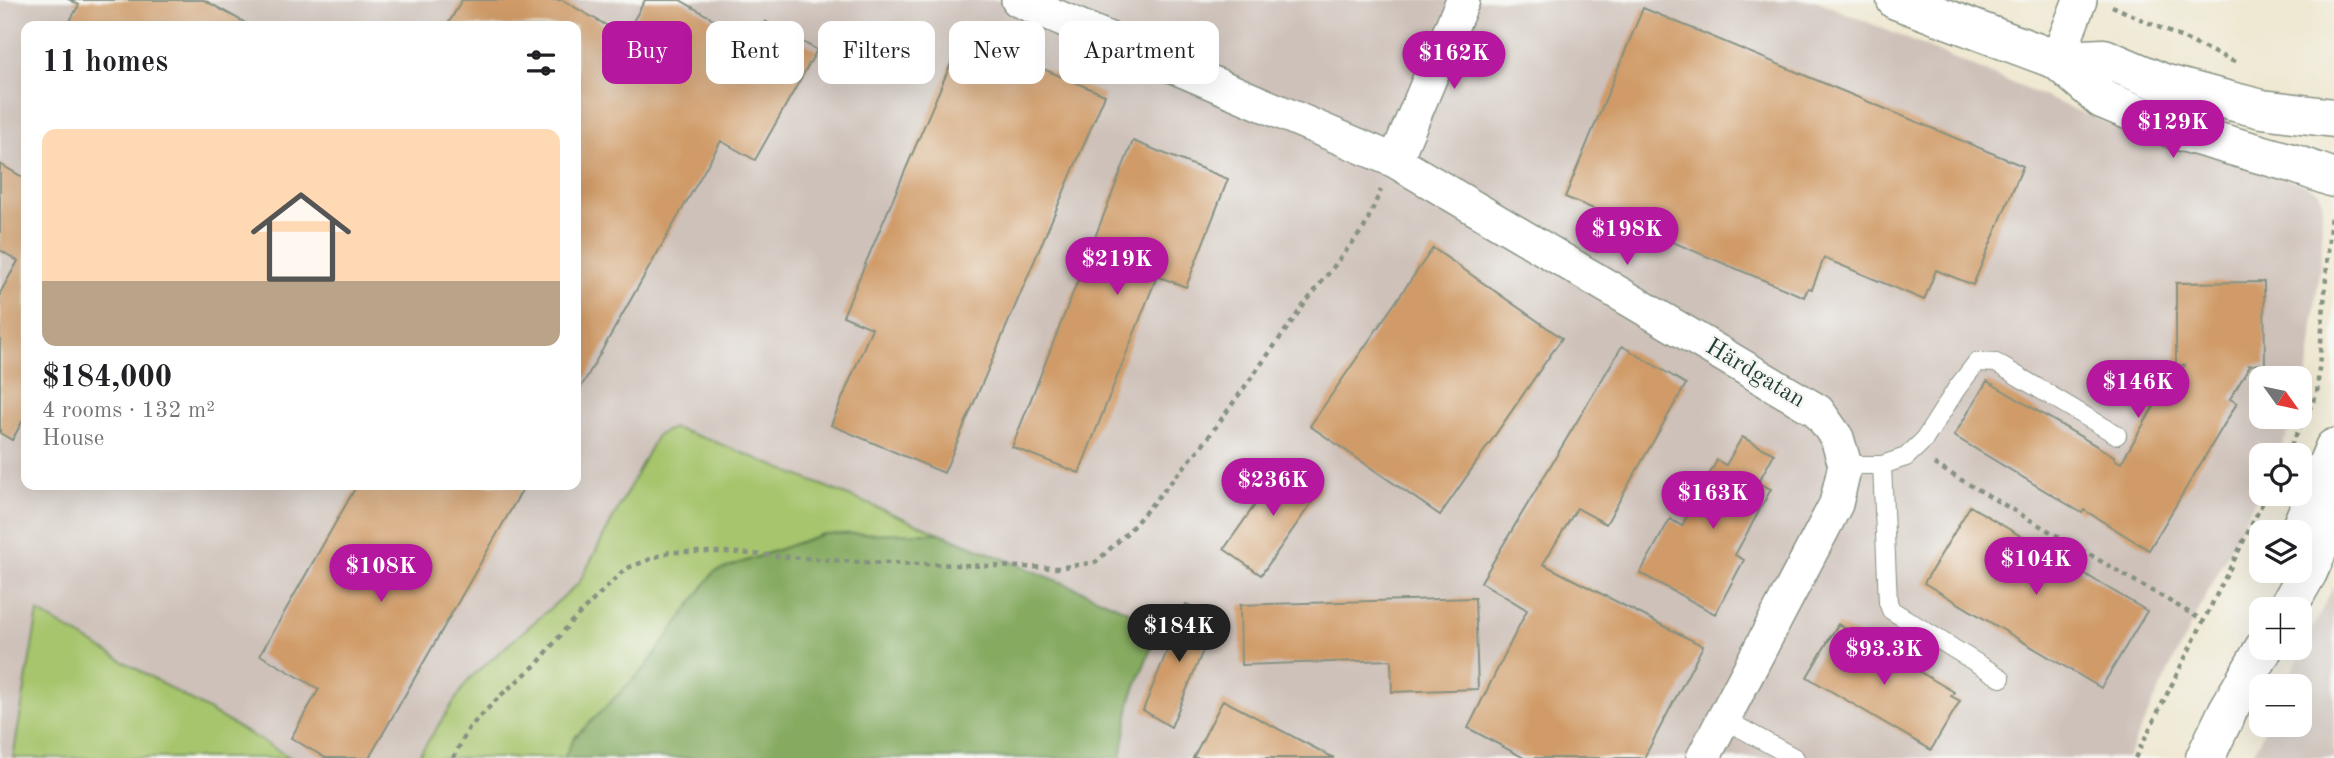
<!DOCTYPE html>
<meta charset="utf-8">
<style>
:root{--surface:#fff;--page:#f2f2f2;--text:#202124;--muted:#757577;--line:#e0e0e0;--accent:#b5179e}
body{margin:0;font-family:"Old Standard TT",serif;background:var(--page);color:var(--text);height:100vh;display:flex;flex-direction:column;font-size:26px;white-space:nowrap}
*{box-sizing:border-box;margin:0}
p{font-size:23px;color:var(--muted)}
.icon{flex:none;width:38px;height:38px;fill:none;stroke:currentColor;stroke-width:2;stroke-linecap:round;stroke-linejoin:round}
.map{position:relative;flex:1;overflow:hidden}
.sheet{position:absolute;left:21px;top:21px;width:560px;height:469px;display:flex;flex-direction:column;background:var(--surface);border-radius:14px;box-shadow:0 7px 28px #0002}
.sheet>*{flex:none}
.banner{position:absolute;left:602px;top:21px;width:665px;height:63px;display:flex;gap:14px}
.needle{width:46px;rotate:123deg}
.tools{position:absolute;left:2249px;top:366px;display:grid;gap:14px}
.tools a{display:grid;place-items:center;width:63px;height:63px;border-radius:14px;background:var(--surface);box-shadow:0 7px 28px #0002;font-size:35px}
.price{position:absolute;translate:-50% -60px;padding:0 16px;border-radius:24px;background:var(--accent);color:#fff;font-size:23px;line-height:46px;filter:drop-shadow(0 2px 4px #0008)}
.price::after{content:'';position:absolute;left:50%;top:42px;width:21px;height:16px;margin-left:-10px;background:inherit;clip-path:polygon(0 0,100% 0,50% 100%)}
.price.current{background:#222;color:#fff}
ul{padding:0;list-style:none}
li{display:grid;align-content:center;gap:14px;height:371px;padding:0 21px}
li+li{border-top:2px solid var(--line)}
li span{display:grid;place-items:center;height:217px;border-radius:14px;color:#555}
li>.icon{margin-inline-start:auto}
span .icon{width:126px;height:126px;fill:#fffc;stroke-width:1}
li b{font-size:30px}
h2{display:flex;justify-content:space-between;align-items:center;height:84px;padding:0 21px;font-size:30px}
.chip{padding:0 24px;border-radius:14px;background:var(--surface);box-shadow:0 7px 28px #0002;font-size:24px;line-height:63px}
.chip.current{background:var(--accent);color:#fff}
.map>svg:first-child{display:block}
.industrial{fill:#cec1b9;fill-rule:evenodd}
.green{fill:#a7c56d;stroke:#638150;stroke-width:2}
.forest{fill:#85aa60;stroke:#52744a;stroke-width:2}
.building{fill:#d09b67}
.lines{fill:none;stroke-linecap:round;stroke-linejoin:round}
.lane-casing{stroke:#879283;stroke-width:20}
.street-casing{stroke:#879283;stroke-width:36}
.secondary-casing{stroke:#879283;stroke-width:41}
.path{stroke:#879283;stroke-width:4.5;stroke-dasharray:5 5;stroke-linecap:butt}
.lane{stroke:#fff;stroke-width:18}
.street{stroke:#fff;stroke-width:33}
.secondary{stroke:#fff;stroke-width:38}
.labels{text-anchor:middle;dominant-baseline:central;stroke-width:5;stroke-linejoin:round;paint-order:stroke}
.street-label{font-size:24px;fill:#1f3d34;stroke:#f6f6f2}
</style>
<div class="map">
<svg width="2334" height="758" viewBox="0 0 2334 758">
<rect width="100%" height="100%" fill="#f6f6f2"/>
<filter id="ink" filterUnits="userSpaceOnUse"><feTurbulence type="fractalNoise" baseFrequency=".0143" numOctaves="2"/><feDisplacementMap in="SourceGraphic" scale="14" xChannelSelector="R" yChannelSelector="G"/><feConvolveMatrix kernelMatrix="1 2 1 2 8 2 1 2 1" color-interpolation-filters="sRGB"/></filter>
<filter id="wash" filterUnits="userSpaceOnUse"><feTurbulence type="fractalNoise" baseFrequency=".00686" numOctaves="4" result="noise"/><feDisplacementMap in="SourceGraphic" scale="28" xChannelSelector="R" yChannelSelector="G"/><feGaussianBlur stdDeviation="1.57" result="paint"/><feColorMatrix in="noise" values="0 0 0 0 0 0 0 0 0 0 0 0 0 0 0 0 0 1.4 0 .05"/><feComposite in="paint" operator="in"/></filter>
<g filter="url(#wash)">
<rect width="100%" height="100%" fill="#efe8d2"/>
<path class="industrial" d="M0 0H1815L2121 129 2268 171 2319 191 2322 201V246L2308 372 2300 406V378H2261V416L2295 417 2278 455H2261V488L2181 645 2127 758H1121L1131 699 1160 625 1078 589 713 441 673 428 657 435 579 583 469 679 417 758H291L38 612 13 758H0ZM26 26H576V485H26Z
M2334 585V758H2251L2267 725 2300 724V686H2285Z"/>
<path class="green" d="M673 428 713 441 940 533 823 534 714 572 646 667 574 738 564 758H417L469 679 579 583 657 435Z
M38 612 291 758H13Z"/>
<path class="forest" d="M940 533 1078 589 1160 625 1131 699 1121 758H564L574 738 646 667 714 572 823 534Z"/>
<g id="blocks">
<path class="building" d="M70 0H204L244 22 241 26H67L79 5Z
M462 0H562L625 36 645 0H680L753 42 765 21 817 50 755 160 721 141 576 396V26H447Z
M1643 8 2023 166 1973 285 1936 270 1924 300 1824 258 1812 289 1808 288 1804 297 1565 197Z
M963 35 1105 95 944 473 831 425 872 328 843 316Z
M1133 141 1228 179 1186 287 1157 276 1079 473 1012 447Z
M0 164 26 179V415L12 440 0 433V293L18 261 0 250Z
M1433 248 1562 338 1440 515 1310 426Z
M2264 282 2265 364 2249 365 2250 366 2230 399 2237 403 2149 550 2084 510 2082 513 1954 436 1987 381 2115 457 2114 459 2121 463 2177 367 2182 370 2185 365H2176V283Z
M1622 346 1686 384 1606 524 1577 508 1543 564 1703 646 1644 758H1524L1468 728 1527 610 1481 582Z
M1742 437 1774 454 1758 483 1771 489 1735 555 1744 560 1715 614 1640 573 1670 519 1682 526 1717 460 1726 465Z
M1285 462 1322 488 1261 575 1224 549Z
M357 485H525L369 758H326L291 738 319 689 260 655Z
M1970 506 2147 611 2101 688 1924 583Z
M1475 598 1478 689 1392 692 1391 660 1241 665 1240 605Z
M1186 604 1217 617 1171 727 1143 710Z
M1838 624 1954 692 1951 696 1960 701 1931 750 1807 677Z
M1223 700 1334 758H1193Z"/>
</g>
</g>
<g filter="url(#ink)">
<use href="#blocks" fill-opacity="0" stroke="#879283" stroke-width="2"/>
<g class="lines">
<g class="lane-casing">
<path id="lane" d="M1845 465H1882L1906 457 1924 440 1957 388 1977 362 1996 363 2117 435
M1882 465 1888 602 1891 610 2001 678
M1724 719 1795 758"/>
</g>
<g class="street-casing">
<path id="street" d="M1018 0 1395 161 1818 411 1837 438 1845 465 1836 504 1703 758
M2057 60 2080 0
M1395 161 1463 0"/>
</g>
<g class="secondary-casing">
<path id="secondary" d="M1896 0 2057 60 2102 99 2176 130 2295 164 2334 178
M2057 60 2104 58 2163 83 2215 97 2262 109 2334 118
M2299 532 2334 448
M2287 609 2308 572 2334 514
M2205 758 2228 710 2264 648"/>
</g>
<path class="path" d="M2112 6 2237 63
M2286 455 2317 394 2331 213
M1934 464 2202 620
M453 758 469 728 501 695 538 663 571 622 625 569 669 552H726L856 562 1058 568 1096 562 1128 532 1202 446 1306 302 1364 228 1381 190
M2135 758 2267 494"/>
<use href="#lane" class="lane"/>
<use href="#street" class="street"/>
<use href="#secondary" class="secondary"/>
</g>
</g>
<g class="labels">
<g class="street-label">
<text transform="translate(1755 374) rotate(31)">Härdgatan</text>
</g>
</g>
</svg>
<div class="tools">
<a><svg class="needle" viewBox="-14 -14 28 28"><path d="M0-13l5 13h-10z" fill="#e53935"/><path d="M0 13l5-13h-10z" fill="#757577"/></svg></a>
<a><svg class="icon" aria-label="locate" viewBox="0 0 24 24"><circle cx="12" cy="12" r="6"/><path d="M12 2v4M12 18v4M2 12h4M18 12h4"/></svg></a>
<a><svg class="icon" aria-label="layers" viewBox="0 0 24 24"><path d="M12 4l9 5-9 5-9-5zM3 14l9 5 9-5"/></svg></a>
<a>+</a>
<a>−</a>
</div>
<b class="price" style="left:1454px;top:91px">$162K</b>
<b class="price" style="left:2173px;top:160px">$129K</b>
<b class="price" style="left:1627px;top:267px">$198K</b>
<b class="price" style="left:1117px;top:297px">$219K</b>
<b class="price" style="left:2138px;top:420px">$146K</b>
<b class="price" style="left:1273px;top:518px">$236K</b>
<b class="price" style="left:1713px;top:531px">$163K</b>
<b class="price" style="left:2036px;top:597px">$104K</b>
<b class="price" style="left:381px;top:604px">$108K</b>
<b class="price current" style="left:1179px;top:664px">$184K</b>
<b class="price" style="left:1884px;top:687px">$93.3K</b>
<div class="banner">
<a class="chip current">Buy</a>
<a class="chip">Rent</a>
<a class="chip">Filters</a>
<a class="chip">New</a>
<a class="chip">Apartment</a>
</div>
<section class="sheet">
<h2>11 homes<svg class="icon" aria-label="filters" viewBox="0 0 24 24"><path d="M4 7h16M4 17h16"/><circle cx="9" cy="7" r="2"/><circle cx="15" cy="17" r="2"/></svg></h2>
<ul>
<li><span style="background:linear-gradient(#ffd9b3 70%,#b9a48a 0)"><svg class="icon" aria-label="home" viewBox="0 0 24 24"><path d="M3 11l9-7 9 7M6 9v11h12V9"/></svg></span><div><b>$184,000</b><p>4 rooms · 132 m²</p><p>House</p></div></li>
</ul>
</section>
</div>
